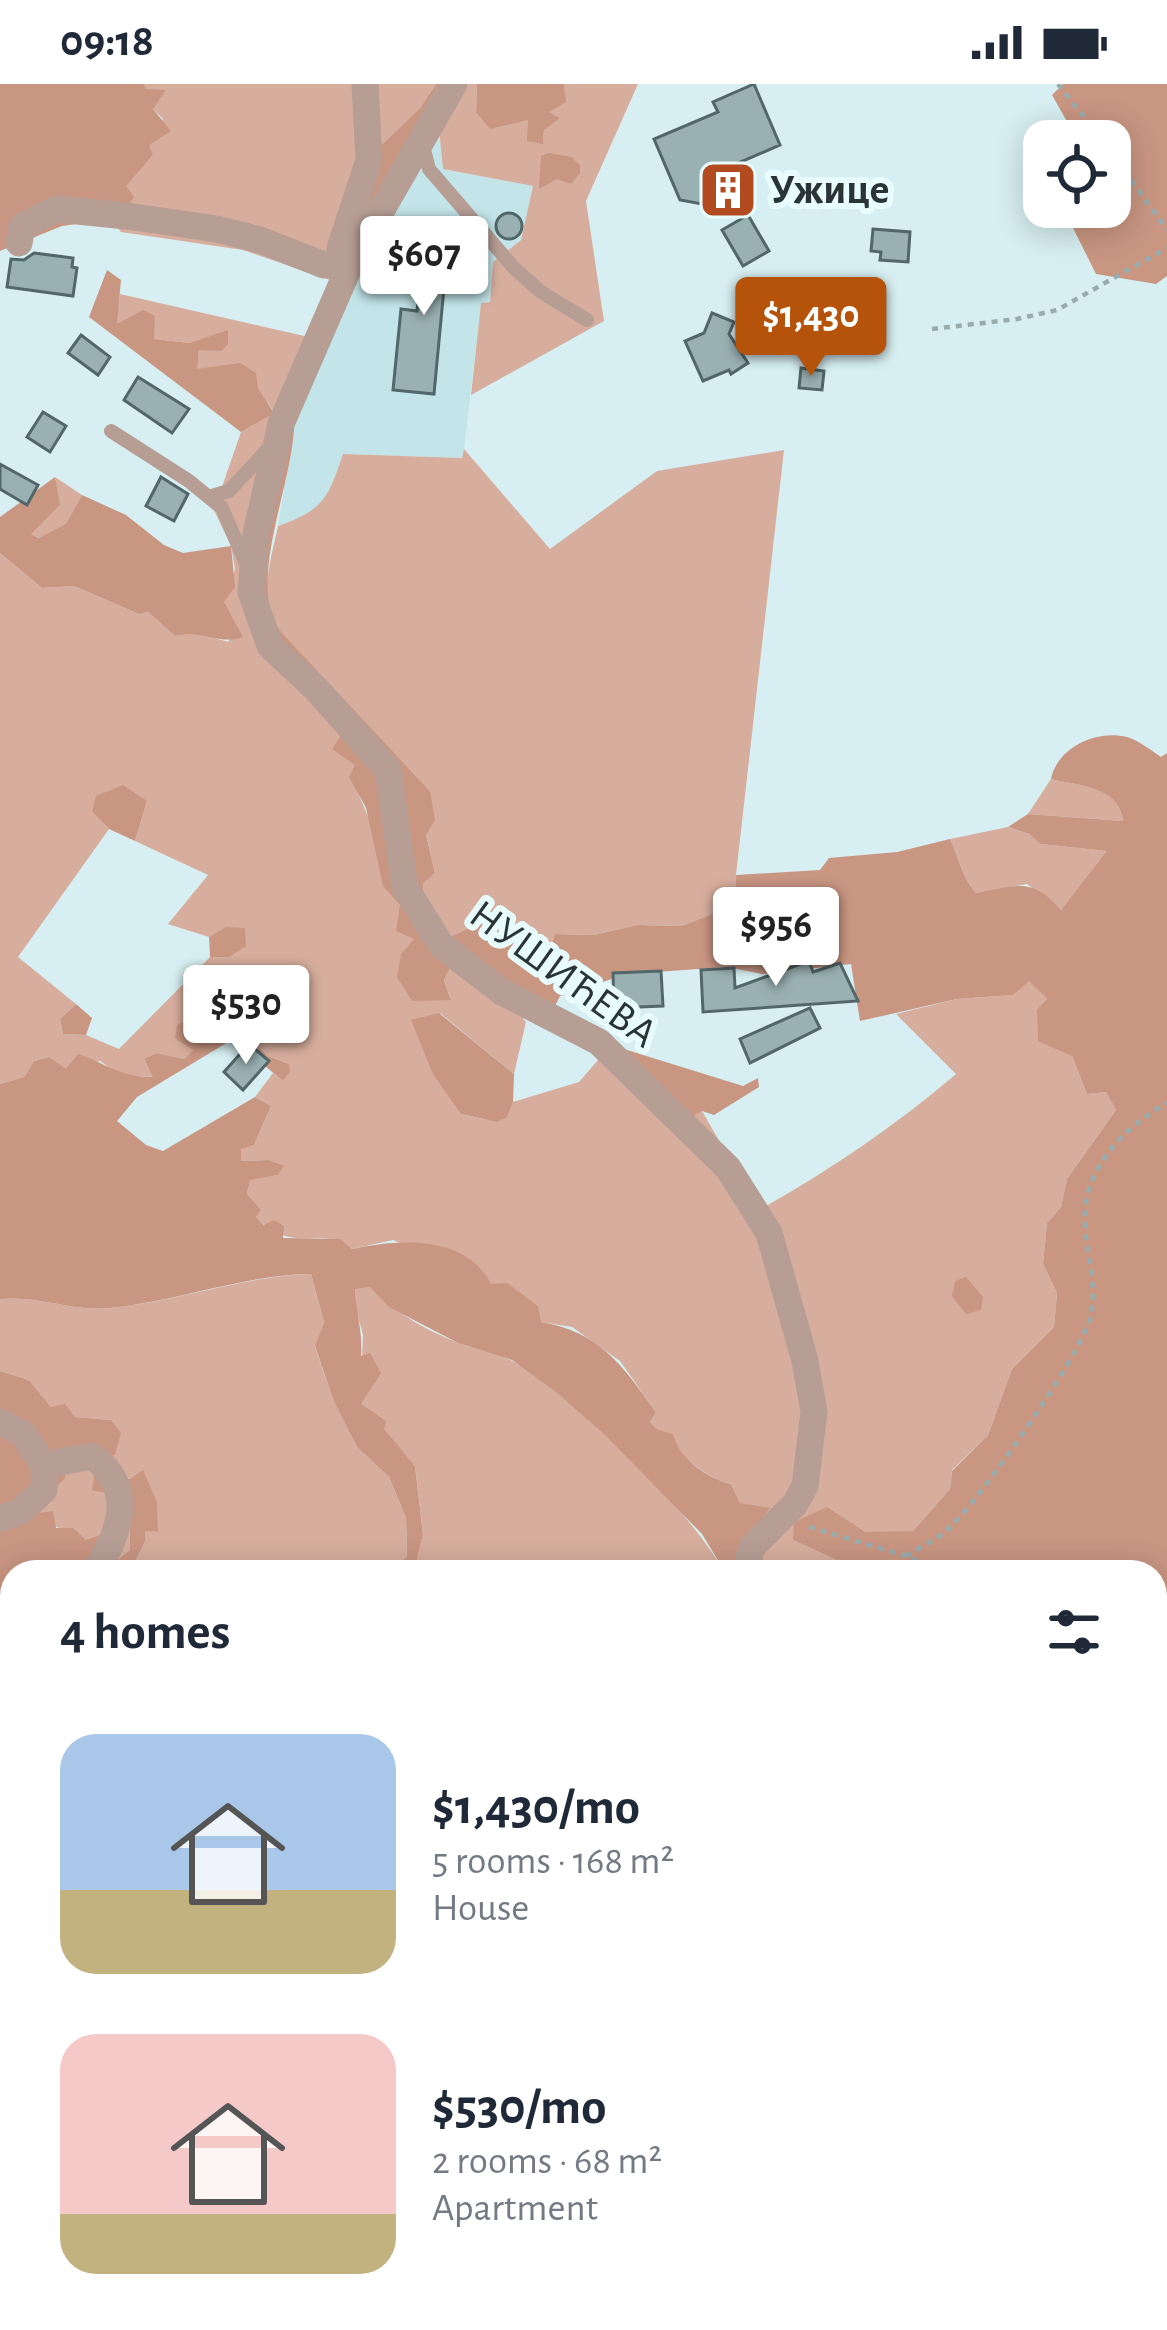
<!DOCTYPE html>
<meta charset="utf-8">
<style>
:root{--surface:#fff;--page:#f2f2f3;--text:#1f2937;--muted:#747a83;--accent:#b45309}
body{margin:0;font-family:"Alegreya Sans",sans-serif;background:var(--page);color:var(--text);height:100vh;display:flex;flex-direction:column;font-size:45px;white-space:nowrap}
*{box-sizing:border-box;margin:0}
p{font-size:39px;color:var(--muted)}
.icon{flex:none;width:66px;height:66px;fill:none;stroke:currentColor;stroke-width:2;stroke-linecap:round;stroke-linejoin:round}
.map{position:relative;flex:1;overflow:hidden}
.sheet{position:absolute;left:0px;top:1476px;width:1167px;height:771px;display:flex;flex-direction:column;background:var(--surface);border-radius:36px 36px 0 0;box-shadow:0 6px 30px #0003}
.sheet>*{flex:none}
.controls{position:absolute;left:1023px;top:36px;display:grid;gap:24px}
.controls a{display:grid;place-items:center;width:108px;height:108px;border-radius:24px;background:var(--surface);box-shadow:0 6px 30px #0003;font-size:60px}
.price{position:absolute;translate:-50% -102px;padding:0 27px;border-radius:12px;background:#fff;color:#222;font-size:39px;line-height:78px;filter:drop-shadow(0 3px 6px #0008)}
.price::after{content:'';position:absolute;left:50%;top:72px;width:36px;height:27px;margin-left:-18px;background:inherit;clip-path:polygon(0 0,100% 0,50% 100%)}
.price.on{background:var(--accent);color:#fff}
ul{padding:0;list-style:none}
li{display:flex;align-items:center;gap:36px;height:300px;padding:0 60px}
li span{display:grid;place-items:center;flex:none;width:336px;height:240px;border-radius:36px;color:#555}
li>.icon{margin-inline-start:auto}
span .icon{width:144px;height:144px;fill:#fffc;stroke-width:1}
li b{font-size:51px}
h2{display:flex;justify-content:space-between;align-items:center;height:144px;padding:0 60px;font-size:51px}
.status{display:flex;justify-content:space-between;align-items:center;height:84px;padding:0 60px;background:var(--surface);direction:ltr}
.status svg{height:33px;fill:currentColor}
.map>svg:first-child{display:block}
.built{fill:#c3e5e9}
.green{fill:#d7ae9e;fill-rule:evenodd}
.forest{fill:#c99682}
.building{fill:#9ab1b4;stroke:#526769;stroke-width:3}
.lines{fill:none;stroke-linecap:round;stroke-linejoin:round}
.path{stroke:#98abad;stroke-width:4.5;stroke-dasharray:6 6;stroke-linecap:butt}
.lane{stroke:#b69e95;stroke-width:14}
.street{stroke:#b69e95;stroke-width:27}
.labels{text-anchor:middle;dominant-baseline:central;stroke-width:12;stroke-linejoin:round;paint-order:stroke}
.poi-label{font-size:42px;font-weight:bold;fill:#2a3435;stroke:#e8fcfe;text-anchor:start}
.street-label{font-size:42px;fill:#2a3435;stroke:#e8fcfe}
</style>
<div class="status"><b>09:18</b><svg viewBox="0 0 49 12"><path d="M0 12V9h3v3zM5 12V6h3v6zM10 12V3h3v9zM15 12V0h3v12zM26 1h20v11H26zM47 4h2v5h-2z"/></svg></div>
<div class="map">
<svg width="1167" height="2246" viewBox="0 0 1167 2246">
<rect width="100%" height="100%" fill="#d7eff2"/>
<path class="built" d="M439 45 443 85 533 102 521 156 494 177 490 218 481 219 463 374 344 370 327 414 307 432 278 442 309 253Z"/>
<path class="green" d="M144 0H436L420 24 373 69 336 198 243 166 121 148 110 135 125 102 153 71 148 62 163 35 153 25Z
M462 0H477L476 28 529 35 543 59 544 46 558 33 548 28 565 17 564 0H638L586 117 604 237 471 311 481 219 490 218 493 178 521 156 533 102 443 85 439 45Z
M120 210 309 253 260 505 269 546 353 634 356 681 350 693C376 743 389 799 413 850 423 872 438 893 451 915L444 896 451 882 467 870 526 938 514 990 440 929 461 1030C485 1035 502 1044 513 1018L579 998 611 961 702 1027 759 1126C829 1087 895 1042 956 990L896 930 957 915 1013 911 1029 896 1047 915 1037 925 1072 972 1087 1010 1106 1008 1116 1026 1067 1095 1061 1123 1047 1139 1043 1180 1057 1209 1054 1243 1012 1285 988 1351 952 1386 950 1405 913 1447 793 1456 862 1488H749L740 1419 731 1400C698 1392 673 1362 650 1338L656 1328 620 1277 572 1243 540 1238 491 1200 393 1156 352 1165C320 1139 295 1173 256 1133L260 1126 247 1110 250 1095 278 1091 268 1076 241 1077V1064L254 1061 271 1022 255 1013 273 989 283 997 289 980 268 972 247 951 257 942 221 941 193 934 194 965 184 975 157 969 144 976 154 993 120 991 100 977 66 986 49 973 34 977 24 993 0 1000V469L42 504 74 502 139 530 148 528 175 552 188 547 229 558 224 518 235 485 231 462 214 426 241 348 274 328 241 280 196 286 199 266 190 259 153 255 116 241ZM147 717 135 757 208 791 168 840 209 853 225 843 229 873H210L119 965 86 951 63 950 60 935 76 920 18 873 109 745 92 728Z
M464 365 550 465 657 387 784 366 736 791 735 807 743 818 682 842 637 841 594 851 556 850 551 865 445 855 424 813 423 800 435 789 426 751 430 707 280 548C256 516 271 477 278 442 324 426 328 414 343 370L462 374Z
M55 393 82 411 66 441 40 454 30 450 59 422Z
M1051 695C1080 702 1119 702 1123 737L1028 730Z
M1008 743 1029 750 1040 760 1108 767 1061 826 1027 800 976 809C962 794 959 773 950 755Z
M311 1190 324 1238 315 1263 334 1318 357 1363 389 1393 406 1434 407 1472 393 1488H130L145 1458V1446L157 1448 130 1395 119 1390 129 1414 130 1466 111 1481 86 1456 30 1431 67 1382 111 1336 74 1333 51 1323 29 1296 0 1287V1215C37 1211 74 1228 110 1224 179 1217 243 1192 311 1190Z
M370 1202C394 1229 429 1248 464 1261 481 1267 501 1270 516 1279 588 1323 681 1417 725 1488H414L423 1449 415 1382 360 1320 363 1251 356 1225 355 1204Z
M12 2159V2232L0 2238V2212L5 2204C0 2186 2 2175 12 2159Z
M53 2235H141L152 2243 166 2235H203L193 2246H30Z
M279 2235H444L435 2246H295Z"/>
<path class="forest" d="M0 0H144L146 5 166 6 153 25 171 47 149 61 153 71 126 102 134 113 125 125 110 135 62 142 0 167Z
M436 0H448L347 182 373 69 420 24Z
M477 0H564L566 18 549 28 560 34 544 46 543 60 527 57 528 36 490 45 476 28Z
M1063 0H1167V192L1156 200 1096 190 1072 142 1040 139 1026 113 1044 101V123H1110V57H1078L1052 11Z
M549 69 571 73 580 81V89L571 100 557 95 539 105 541 72Z
M107 186 121 196 117 240 143 226 155 232 154 255 190 259 228 246V260L221 267 199 266 197 285 240 279 256 289 258 304 274 329 241 348 89 233Z
M294 331C298 392 243 498 281 548L430 707 435 736 426 751 435 789 423 800 424 812 445 855 478 841 524 849 526 862 551 865 555 850 594 851 637 841 682 842 742 818 735 807 736 791 820 786 829 774 897 768 950 755C959 773 962 794 976 809 1016 802 1032 792 1061 826L1107 767 1040 760 1029 750 1008 743 1028 730 1123 737C1119 702 1079 702 1051 695 1057 664 1096 645 1127 653 1138 656 1152 667 1161 673L1167 669V2246H868L875 2235H1155V1488H862L793 1456 794 1438 827 1423 865 1448 913 1447 950 1405 952 1387 988 1351 1012 1285 1054 1243 1057 1209 1043 1180 1047 1139 1061 1123 1067 1095 1116 1026 1106 1008 1087 1010 1072 972 1038 957 1037 925 1047 915 1029 897 1013 911 957 915 860 937 851 880 762 890 727 883 627 890 560 912 554 924 451 882 444 896 451 916 412 917 397 893 401 870 414 855 396 847 400 821 383 802 366 724 349 693 355 681 332 665 353 634C335 615 278 563 269 544 250 504 280 374 294 331Z
M55 393 60 421 31 450 39 454 66 440 82 411 126 431 164 461 183 469 231 462 235 503 224 518 243 553C219 562 199 544 175 552L148 528 139 530 74 502 42 504 0 469V433Z
M123 701 147 717 135 757 109 745 92 728 96 712Z
M225 843 245 844 246 862 229 873H210L209 853Z
M260 915 274 921 271 940 257 942 247 951 268 972 289 980 290 987 283 997 233 955 137 1013 117 1037 146 1061 163 1067 255 1013 271 1022 254 1061 241 1065V1077L268 1076 284 1082 278 1091 250 1096 247 1110 261 1126 256 1133 264 1141 274 1136 284 1142 283 1154 340 1155 352 1165C398 1155 466 1150 491 1200L507 1199 538 1222 541 1238C600 1248 623 1282 656 1328L650 1338 658 1346 673 1350C679 1375 707 1394 731 1400L740 1419 770 1424 753 1447 749 1488H725L702 1450 604 1350 556 1308 512 1276 458 1259 389 1223 370 1203 355 1205C356 1228 363 1249 361 1272L370 1269 381 1289 361 1320 386 1337 384 1345 415 1382 423 1450 414 1488H393L407 1472 406 1434 389 1393 357 1363 334 1318 315 1262 324 1238 311 1190C243 1191 179 1217 110 1224 74 1228 37 1211 0 1215V1000L24 993 34 977 49 973 66 985 78 970C107 980 120 993 153 993L144 975 157 969 184 975 193 966 175 954 177 941 193 934 221 941 245 917Z
M76 920 92 934 86 951 63 950 60 935Z
M439 929 514 990 513 1018 507 1033 497 1038 461 1030 433 990 411 936Z
M611 961 743 1002 758 994 759 1003 714 1031 702 1027 674 1042Z
M966 1193 983 1213 981 1226 966 1230 952 1212 955 1197Z
M0 1287 29 1296 51 1323 65 1320 75 1333 111 1336 121 1349 115 1371 67 1382 65 1394 30 1430 53 1427 56 1444H73L86 1456 103 1450 112 1480 130 1466 129 1414 92 1406 95 1385 130 1395 143 1386 157 1418 158 1448 145 1447V1458L130 1488H12V1546L0 1551Z
M12 1807V1916L0 1919V1808Z
M12 1950V2159L0 2178V1959Z"/>
<path class="building" d="M754 0 780 61 729 83 740 103 735 126 680 116 654 55 718 28 713 18Z
M496 142a13 13 0 1 1 26 0a13 13 0 1 1-26 0Z
M748 131 769 167 743 182 722 146Z
M426 138 450 140 434 310 393 306 401 225 417 227Z
M873 145 910 148 908 178 880 176 881 168 871 167Z
M34 169 73 174 72 183 77 184 73 212 7 203 11 175 24 176Z
M712 229 734 238 729 250 748 279 731 290 729 286 703 297 685 257 704 249Z
M81 251 110 273 98 291 68 269Z
M801 284 824 287 822 306 799 304Z
M138 293 189 325 172 349 124 316Z
M43 328 66 342 50 368 27 353Z
M0 380 38 401 27 421 0 405Z
M161 393 188 410 174 437 146 422Z
M809 877 813 888 840 879 858 917 703 928 701 886 734 884 735 904Z
M661 887 663 922 614 924 613 889Z
M810 924 820 944 750 979 740 955Z
M249 960 269 977 243 1006 224 988Z"/>
<g class="lines">
<path class="path" d="M1058 0 1103 57
M1110 67 1167 146
M932 245 1017 235 1057 226 1167 164
M809 1443 906 1472 944 1488
M906 1472C919 1464 934 1457 946 1447 977 1421 1080 1272 1090 1234 1098 1203 1087 1173 1085 1142 1081 1086 1123 1044 1167 1019
M1155 1690 1167 1704
M1155 2179 1167 2154
M1114 2246 1121 2235"/>
<path class="lane" d="M423 62 429 85 514 184 541 208 587 236
M111 347 189 397 222 424 248 484
M208 413 229 407 268 365"/>
<path class="street" d="M454 0 350 181 281 340 256 450 251 508 270 562 317 606 388 686 405 803 441 861 502 908 599 958 728 1084 769 1149 805 1277 814 1328 805 1402 795 1420 752 1463 745 1488
M19 159 22 142 57 125 127 132 217 145 260 156 324 181H350
M350 181 340 164 369 76 365 0
M0 1338 22 1349 44 1381
M44 1381 92 1372C136 1404 121 1448 95 1488
M0 1435 21 1427 44 1406V1381
M0 2151 12 2126
M366 2246 372 2235"/>
</g>
<defs>
<g id="building-square" transform="scale(3)"><rect x="-9" y="-9" width="18" height="18" rx="4" fill="#b24c20" stroke="#e8fcfe"/><path d="M-4-6H4V6H1V3H-1V6H-4ZM-2.5-4.3h1.7v1.8h-1.7ZM.8-4.3h1.7v1.8H.8ZM-2.5-1h1.7V.8h-1.7ZM.8-1h1.7V.8H.8Z" fill="#fff"/></g>
</defs>
<g fill-rule="evenodd">
<use href="#building-square" x="728" y="106"/>
</g>
<g class="labels">
<g class="poi-label">
<text x="770" y="106">Ужице</text>
</g>
<g class="street-label">
<text transform="translate(563 890) rotate(36)">НУШИЋЕВА</text>
</g>
</g>
</svg>
<div class="controls">
<a><svg class="icon" aria-label="locate" viewBox="0 0 24 24"><circle cx="12" cy="12" r="6"/><path d="M12 2v4M12 18v4M2 12h4M18 12h4"/></svg></a>
</div>
<b class="price" style="left:424px;top:234px">$607</b>
<b class="price on" style="left:811px;top:295px">$1,430</b>
<b class="price" style="left:776px;top:905px">$956</b>
<b class="price" style="left:246px;top:983px">$530</b>
<section class="sheet">
<h2>4 homes<svg class="icon" aria-label="filters" viewBox="0 0 24 24"><path d="M4 7h16M4 17h16"/><circle cx="9" cy="7" r="2"/><circle cx="15" cy="17" r="2"/></svg></h2>
<ul>
<li><span style="background:linear-gradient(#a9c7e8 65%,#c2b280 0)"><svg class="icon" aria-label="home" viewBox="0 0 24 24"><path d="M3 11l9-7 9 7M6 9v11h12V9"/></svg></span><div><b>$1,430/mo</b><p>5 rooms · 168 m²</p><p>House</p></div></li>
<li><span style="background:linear-gradient(#f6c9c9 75%,#c2b280 0)"><svg class="icon" aria-label="home" viewBox="0 0 24 24"><path d="M3 11l9-7 9 7M6 9v11h12V9"/></svg></span><div><b>$530/mo</b><p>2 rooms · 68 m²</p><p>Apartment</p></div></li>
</ul>
</section>
</div>
